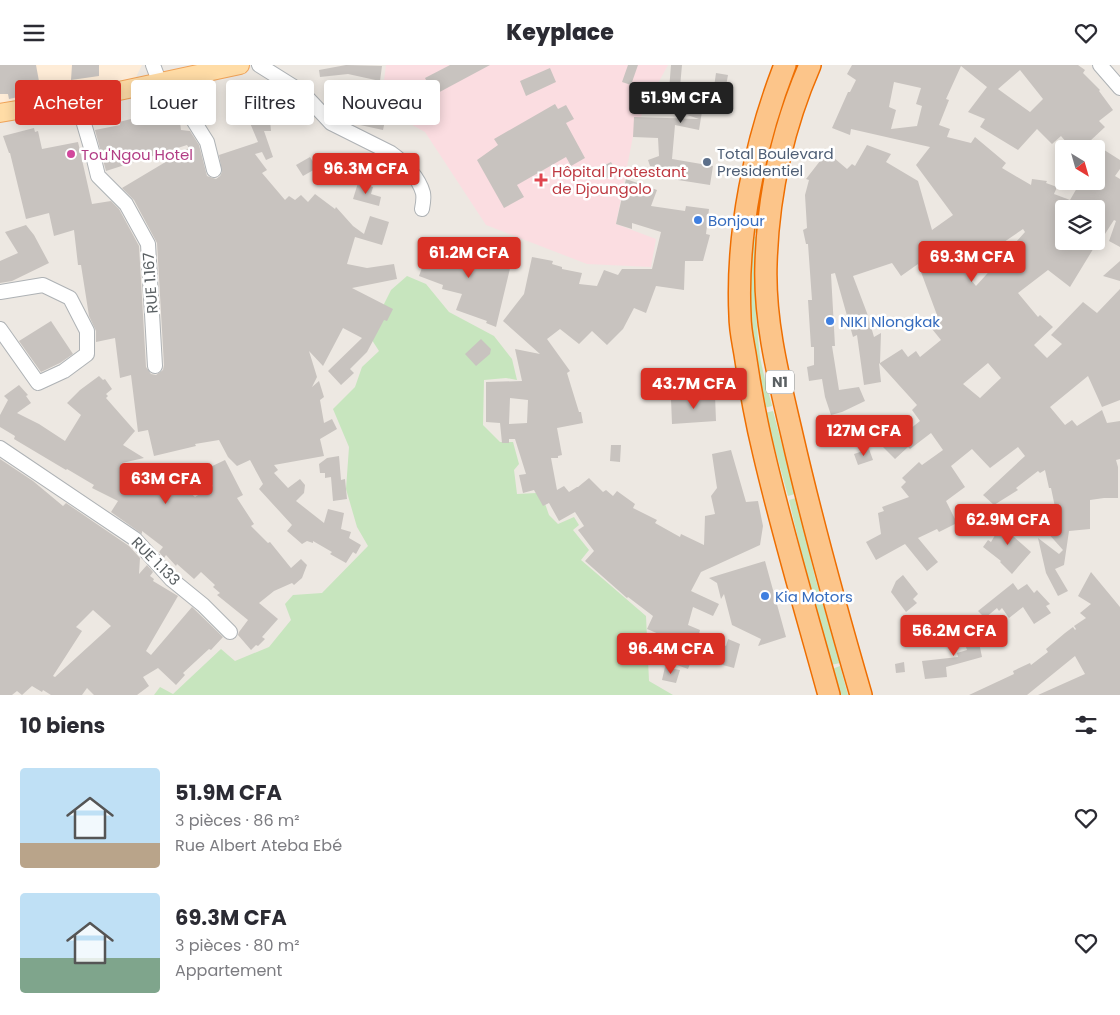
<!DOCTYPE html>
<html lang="fr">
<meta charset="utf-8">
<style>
:root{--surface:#fff;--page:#f7f7f7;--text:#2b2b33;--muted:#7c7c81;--accent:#d93025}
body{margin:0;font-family:Poppins,sans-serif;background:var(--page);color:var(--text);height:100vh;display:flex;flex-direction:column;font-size:19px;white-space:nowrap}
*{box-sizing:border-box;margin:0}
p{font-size:16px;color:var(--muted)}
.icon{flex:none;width:28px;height:28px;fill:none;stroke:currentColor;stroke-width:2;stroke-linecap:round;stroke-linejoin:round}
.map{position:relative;height:630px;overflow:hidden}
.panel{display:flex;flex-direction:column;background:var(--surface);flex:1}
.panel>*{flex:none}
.top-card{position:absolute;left:15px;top:15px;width:500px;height:45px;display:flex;gap:10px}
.needle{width:32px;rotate:143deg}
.buttons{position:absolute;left:1055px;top:75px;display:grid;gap:10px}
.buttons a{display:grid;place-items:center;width:50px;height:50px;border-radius:5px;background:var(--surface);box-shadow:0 2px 12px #0003;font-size:25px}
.price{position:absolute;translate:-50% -42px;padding:0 11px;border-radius:5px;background:var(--accent);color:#fff;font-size:16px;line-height:32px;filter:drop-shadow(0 1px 2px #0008)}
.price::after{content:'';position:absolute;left:50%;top:30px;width:15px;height:11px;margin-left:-8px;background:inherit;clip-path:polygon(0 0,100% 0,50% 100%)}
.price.selected{background:#222;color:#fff}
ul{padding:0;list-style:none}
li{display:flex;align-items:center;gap:15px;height:125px;padding:0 20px}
li span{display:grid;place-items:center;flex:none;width:140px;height:100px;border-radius:5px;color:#555}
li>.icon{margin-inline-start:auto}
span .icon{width:60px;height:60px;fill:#fffc;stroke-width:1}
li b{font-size:21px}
h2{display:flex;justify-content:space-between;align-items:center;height:60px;padding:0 20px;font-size:21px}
.chip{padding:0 18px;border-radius:5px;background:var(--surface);box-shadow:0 2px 12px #0003;font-size:18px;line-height:45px}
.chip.selected{background:var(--accent);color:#fff}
header{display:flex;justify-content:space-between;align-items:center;height:65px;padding:0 20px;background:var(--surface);font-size:22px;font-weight:800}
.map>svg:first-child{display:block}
.commercial{fill:#feecd7}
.medical{fill:#fbdde1}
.green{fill:#c7e5be}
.building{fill:#c8c3bf;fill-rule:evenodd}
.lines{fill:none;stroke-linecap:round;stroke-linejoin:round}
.minor-casing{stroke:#aeb2b5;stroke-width:16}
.major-casing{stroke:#f1a358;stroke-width:20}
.highway-casing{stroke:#ee6e01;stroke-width:24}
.minor{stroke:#fff;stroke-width:14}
.major{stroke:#ffdca6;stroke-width:18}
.highway{stroke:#fcc58a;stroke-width:21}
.hotel-dot{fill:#d1479c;stroke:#fff;stroke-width:2}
.service-dot{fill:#5c6f8a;stroke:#fff;stroke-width:2}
.health-dot{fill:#e0444e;stroke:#fff;stroke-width:2}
.shop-dot{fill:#3f7fe0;stroke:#fff;stroke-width:2}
.labels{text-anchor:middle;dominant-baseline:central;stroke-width:5;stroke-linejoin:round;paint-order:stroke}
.shield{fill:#fff;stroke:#8c9092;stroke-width:1}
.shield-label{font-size:14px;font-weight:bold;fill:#5a6063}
.service-label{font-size:15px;fill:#4e5e75;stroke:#fff;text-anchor:start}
.hotel-label{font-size:15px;fill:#b23c85;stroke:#fff;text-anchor:start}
.health-label{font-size:15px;fill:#be3a42;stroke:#fff;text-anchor:start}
.shop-label{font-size:15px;fill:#366cbe;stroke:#fff;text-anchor:start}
.street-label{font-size:15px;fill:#5a6063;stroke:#fff}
</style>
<header><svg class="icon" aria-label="menu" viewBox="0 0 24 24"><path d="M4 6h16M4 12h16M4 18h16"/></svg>Keyplace<svg class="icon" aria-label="heart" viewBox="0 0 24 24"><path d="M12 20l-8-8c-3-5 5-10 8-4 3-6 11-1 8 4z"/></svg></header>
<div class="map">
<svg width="1120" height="630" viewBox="0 0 1120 630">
<rect width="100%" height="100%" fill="#ede8e2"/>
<path class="commercial" d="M0 0H142L135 14 47 35 0 42Z"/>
<path class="medical" d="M386 0H668L645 42 633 71 616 159 656 174 651 202 587 199 486 160 425 67 394 50 382 31Z"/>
<path class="green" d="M776 47 782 48 760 146 757 168 752 167Z
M751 171 757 172C754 212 755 252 760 292 763 308 768 325 772 341L764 343 753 294 749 239Z
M407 211 426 219 449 247 494 271 512 294 517 315 506 313 484 315 483 360 500 377H513L519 399 514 405 517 429 536 428 543 433 549 450 558 459 574 452 579 460 573 465 589 485 581 495 646 551 649 616 673 630H154L160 622 173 629 221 584 235 596 269 582 291 555 285 539 293 530 322 528 368 481 357 462 346 424 349 382 333 344 355 322 362 302 379 286 370 272 373 261 391 225Z
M773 346 795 429 788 431 765 348Z
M796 433 815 512 840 598 831 600 808 516 789 435Z
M840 601 848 630H840L832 604Z"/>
<path class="building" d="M0 0H36L41 27 9 34 8 29H0Z
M72 0H99V11L71 15Z
M346 0 382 1 380 16 348 9 320 12 319 5Z
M450 0H490L434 30 425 13Z
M628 0H638L631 20 622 17Z
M671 0H682L680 22 698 24V19L714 22 716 8 728 10 725 26 733 28 731 37 712 34V36L704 34 699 65 675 60 672 94 713 101 710 120 678 115 679 107 653 103 650 101 648 95 659 91 658 73 633 72 634 52 699 54 655 39V28L667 29V25H669Z
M852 0H1078L1085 5 1083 8 1100 25 1099 26 1113 45 1099 56 1105 62 1090 76 1120 95V104L1115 111 1120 114V182L1109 176 1116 156 1114 155 1103 172 1096 168V144H1064V176H1098L1070 222 1048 205 1018 228 1038 252 1040 250 1053 262 1034 280 1047 293 1062 279 1051 270 1083 237 1097 248 1120 224V335L1102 342 1088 311 1050 342 1065 360 1072 355 1077 361 1102 345 1107 358 1120 356V394L1116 395 1118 402V433H1104L1090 435V464L1069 466 1064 500 1055 504 1068 526 1058 531 1046 508 1038 473 1059 489 1063 485 1030 448 1055 442 1051 423H1049L1045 405 1040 408 1038 406 1016 423 1018 425 994 440 983 430 1025 391 1018 382 990 403 972 384 951 401 965 422 946 436 957 458 939 467 937 464 918 473 938 497 927 506 905 479 876 495 866 477 881 469 878 448 884 446 882 442 909 432 901 422 906 417 902 413 919 397 922 400 943 385 931 368 910 384 908 382 895 394 877 376 889 368 895 376 920 356 912 345 917 340 879 298 881 317 864 320 857 270 853 272 835 208 831 209 835 281H832L839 325 859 322 865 336 842 347 831 350 825 332 822 314 809 316 807 302 814 300V282H811L808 235H812L808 179H806L803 165 807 163 805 130 809 115 806 114 827 87 847 104 852 99 855 101 867 80 891 89 886 97 918 116 932 165 953 150 916 100 930 82 851 64 850 70 832 63 848 27H850L856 15 847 9ZM961 1 987 22 968 47 985 54 980 62 1018 85 1037 64 1052 79 1061 71 1072 84H1096V116H1081L1070 135 1054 129 1057 122 1046 118 1047 116 1032 114 1031 120 1002 103 1006 98 975 72 971 78 947 72 950 64 939 60 949 35 946 34ZM1020 5 1043 34 1030 47 998 24ZM894 17 921 23 916 39 922 41 917 61 891 64 896 45 889 42ZM1023 164 1025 167 976 221 963 205ZM892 198 901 211 918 199 937 250 928 259 941 275 920 292 916 286 908 292 902 284 880 298 881 268 874 272 867 248 853 211ZM988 298 1001 313 980 333 963 319Z
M550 3 556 17 526 31 520 16Z
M268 35 271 66H264L273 92 266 95 262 87 255 89 267 105 262 108 285 135 289 131 295 135 301 130 308 137 315 129 335 144 336 142 353 161 364 169 370 151 389 157 382 180 355 172 347 199 367 203 394 199 397 214 352 223 393 244 387 256 384 255 367 287 350 304 354 308 341 320 328 306 362 273 343 263 323 301 309 286 317 312 312 322 319 316 324 332 320 335 324 358 332 354 337 364 320 374 324 391 274 400 278 405 274 408 288 423 300 414 305 420 304 428 296 436 324 458 328 444 344 448 341 464 351 467 349 473 361 480 356 489 353 487 346 498 330 489 332 487 313 476V478L307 476 302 479 287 466 292 460 259 424 263 419 250 395 237 401 228 392 219 375 195 379 196 381 154 391 148 365 138 367 131 310 120 313 115 273 96 277V266L89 251 81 200H78L74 165 54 171 49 148 26 154 10 88H9L3 71 34 63 35 67 38 66 42 84 78 77 92 139 111 136 119 144 139 181 146 302 151 309 156 310 163 305 164 300 157 178 134 135 122 123 189 83 187 80 106 106 95 65 120 60 119 57 151 49 150 44 173 39 179 49 181 65 190 66 199 80 207 111 216 114 220 111 222 107 219 90 258 77 242 39 253 36Z
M555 39 558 44 566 40 574 54 566 58 585 93 571 101 566 92 517 120 524 132 504 143 477 95 498 80 494 74Z
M337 42 386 51 383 65 351 58 336 50Z
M310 92 317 103 303 111 296 100Z
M611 97 617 107 607 113 601 102Z
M626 114 657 125 651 141 685 146 686 141 709 144 706 169 710 170 703 196H685L684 225 656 221 646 248 634 243 623 264 607 280 592 266 579 279 560 264 547 274 570 306 567 308 579 347H581L583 358 557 363 562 390 558 391V393H551L557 425 564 421 569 427 577 422H578L589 413 603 427 606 425 613 431 617 426 635 439 633 443 657 455 655 458 680 472 681 469 704 480 705 451 715 449 711 431 717 423 712 389 731 385 746 437 758 436 763 461 760 480 701 507 691 526 719 539 713 551 693 542 688 560 700 565 699 569 726 581 728 574 740 579 734 603 719 599V597L696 584 688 604 677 600 685 580 647 564 653 551 628 532 627 533 585 496 594 486 578 465 584 461 575 447 559 456 549 438 543 441 534 425 523 428 519 410 526 409 515 374H509V378H502L500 358 486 357V317L522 316 515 284 540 289 503 256 524 229 532 192 553 196 552 199 562 202V204L582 208 579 219 597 221 604 205 618 210 622 204H652L661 167 632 158V164L616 159ZM510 333 528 335 527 358 509 359Z
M358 118 373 122 371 129 381 132 379 141 353 134Z
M26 160 34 170 49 198 12 216 0 218V196L18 188 5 167Z
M427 175 469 191V186L512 195 496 262 486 258 487 256 456 245 462 229 442 224 443 220 419 211 428 186 423 184Z
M1120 196V216L1103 211Z
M51 256 73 289 60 298 41 307 19 276Z
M481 274 491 284 490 289 476 301 465 289Z
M99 311 103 315 105 314 112 324 106 329 108 331 106 333 135 366 123 380 144 393 122 398 158 418 179 403 186 412 179 418 195 432 213 421 204 405 225 395 243 430 237 433 254 459 251 461 268 478 270 477 291 503 301 494 307 500 302 513 294 520 292 518 274 526 259 538 278 554 262 572 265 574 258 581 256 580 251 585 238 570 239 567 248 555 217 530 220 528 213 522 215 520 201 507 194 514 177 499 176 501 166 490 164 493 159 487 163 482 142 466V469L111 447 118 436 92 423 94 420 67 404 66 405 14 374 15 371 0 362V350L8 335 4 331 19 320 28 330 26 331 31 338 17 348 39 359 65 376 81 350 67 338 80 325Z
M715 330 716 356 672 359 671 334Z
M611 380H621L620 397 610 396Z
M869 384 873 395 858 400 854 389Z
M339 391 341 415 345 414 347 434 333 436 331 412 325 413V408H320L319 399 327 393Z
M0 394 33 416 63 441 66 438 129 481 140 493 139 509 147 500 153 507 150 511 154 514 153 516 178 531 146 586 151 590 192 542 223 572 211 585 209 584 183 608 185 610 176 620 158 603 143 612 149 621 137 630H94L87 623 82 630H51L43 625 42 627 32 621 22 630 17 626 12 630H0ZM93 545 111 561 55 612 53 611 82 566 76 562Z
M995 440 1004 447 995 455 987 450Z
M1012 453 1021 460 1013 471 1031 487 1012 509 1000 497 1001 496 983 482 988 475 991 477 1001 460 997 457Z
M765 496 786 572 758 581 761 574 732 560 724 529 721 534 717 518 709 513Z
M1091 507 1120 542V630H1038L1085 609 1075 591 1027 630H969L1014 609 1013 606 1030 598 1031 600 1048 587 1046 584 1065 568 1073 562 1075 565 1076 564 1074 561 1086 553 1080 548 1091 539 1078 531Z
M903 510 918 529 913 534 917 538 906 547 891 527 896 516Z
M1013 518 1018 525 1027 519 1034 528 1037 525 1050 539 1046 541 1051 548 1034 559 1023 542 1009 553 1002 543 999 546 997 543 985 553 978 546Z
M976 563 982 592 946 602 947 612 925 614 922 596 958 592 957 588 967 585 961 567Z
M904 597 905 607 896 608 895 599Z
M665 602 680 605 676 618 662 615Z"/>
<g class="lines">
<g class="minor-casing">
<path id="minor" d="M153 0 159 16
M259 0 302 27 331 58 391 88C404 97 419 113 423 128 424 133 423 139 422 144
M1100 0 1120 23
M168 15 207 77 214 105
M77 35 92 86 98 111 126 139 148 179 155 301
M0 227 43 220 70 233 87 266V289L64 306 38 318 0 264
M0 383 135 474 171 514 203 540 230 567"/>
</g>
<g class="major-casing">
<path id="major" d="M0 48 77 35 240 0"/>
</g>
<g class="highway-casing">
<path id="highway" d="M785 0C755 77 736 168 740 251 740 264 743 277 745 289 750 323 756 356 764 389 783 470 807 550 829 630
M810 0C783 62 768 131 766 199 764 257 779 314 792 370 812 457 836 544 861 630"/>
</g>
<use href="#minor" class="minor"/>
<use href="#major" class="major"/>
<use href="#highway" class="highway"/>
</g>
<circle class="hotel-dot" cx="71" cy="89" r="5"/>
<circle class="service-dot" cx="707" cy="97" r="5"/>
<path class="health-dot" d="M538.5 107.5h5v5h5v5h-5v5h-5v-5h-5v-5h5z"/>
<g class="shop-dot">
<circle cx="698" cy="155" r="5"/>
<circle cx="830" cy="256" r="5"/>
<circle cx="765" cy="531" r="5"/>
</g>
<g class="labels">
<rect class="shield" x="766" y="305.5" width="28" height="23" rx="4"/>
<g class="shield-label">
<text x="780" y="317">N1</text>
</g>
<g class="service-label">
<text x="717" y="88">Total Boulevard<tspan x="717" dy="17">Presidentiel</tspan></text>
</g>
<g class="hotel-label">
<text x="81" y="89">Tou'Ngou Hotel</text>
</g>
<g class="health-label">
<text x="552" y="106">Hôpital Protestant<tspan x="552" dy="17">de Djoungolo</tspan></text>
</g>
<g class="shop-label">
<text x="708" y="155">Bonjour</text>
<text x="840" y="256">NIKI Nlongkak</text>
<text x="775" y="531">Kia Motors</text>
</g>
<g class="street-label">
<text transform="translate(150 218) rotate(-94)">RUE 1.167</text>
<text transform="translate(156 496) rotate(45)">RUE 1.133</text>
</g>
</g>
</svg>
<div class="buttons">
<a><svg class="needle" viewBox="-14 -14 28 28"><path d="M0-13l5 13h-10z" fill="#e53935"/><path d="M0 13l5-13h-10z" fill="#7c7c81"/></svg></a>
<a><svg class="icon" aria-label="layers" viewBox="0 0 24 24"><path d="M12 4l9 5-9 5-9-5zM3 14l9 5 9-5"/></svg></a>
</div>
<b class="price selected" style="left:681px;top:59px">51.9M CFA</b>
<b class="price" style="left:366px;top:130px">96.3M CFA</b>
<b class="price" style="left:469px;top:214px">61.2M CFA</b>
<b class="price" style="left:972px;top:218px">69.3M CFA</b>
<b class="price" style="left:694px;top:345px">43.7M CFA</b>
<b class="price" style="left:864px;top:392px">127M CFA</b>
<b class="price" style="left:166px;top:440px">63M CFA</b>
<b class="price" style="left:1008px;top:481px">62.9M CFA</b>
<b class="price" style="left:954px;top:592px">56.2M CFA</b>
<b class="price" style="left:671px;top:610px">96.4M CFA</b>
<div class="top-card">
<a class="chip selected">Acheter</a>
<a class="chip">Louer</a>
<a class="chip">Filtres</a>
<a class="chip">Nouveau</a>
</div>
</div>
<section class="panel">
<h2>10 biens<svg class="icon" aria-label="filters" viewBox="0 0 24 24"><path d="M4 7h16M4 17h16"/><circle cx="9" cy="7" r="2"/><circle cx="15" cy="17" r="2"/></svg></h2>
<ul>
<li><span style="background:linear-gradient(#bfe0f5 75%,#b9a48a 0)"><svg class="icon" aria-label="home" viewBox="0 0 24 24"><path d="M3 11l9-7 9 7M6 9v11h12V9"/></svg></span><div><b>51.9M CFA</b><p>3 pièces · 86 m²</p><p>Rue Albert Ateba Ebé</p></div><svg class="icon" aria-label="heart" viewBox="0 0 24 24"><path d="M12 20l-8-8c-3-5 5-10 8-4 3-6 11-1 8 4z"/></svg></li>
<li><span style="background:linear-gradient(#bfe0f5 65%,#7fa58c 0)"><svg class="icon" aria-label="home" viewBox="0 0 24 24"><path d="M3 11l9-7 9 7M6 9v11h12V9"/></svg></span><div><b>69.3M CFA</b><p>3 pièces · 80 m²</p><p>Appartement</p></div><svg class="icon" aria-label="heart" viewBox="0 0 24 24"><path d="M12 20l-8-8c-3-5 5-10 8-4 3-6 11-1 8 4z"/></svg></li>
</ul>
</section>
